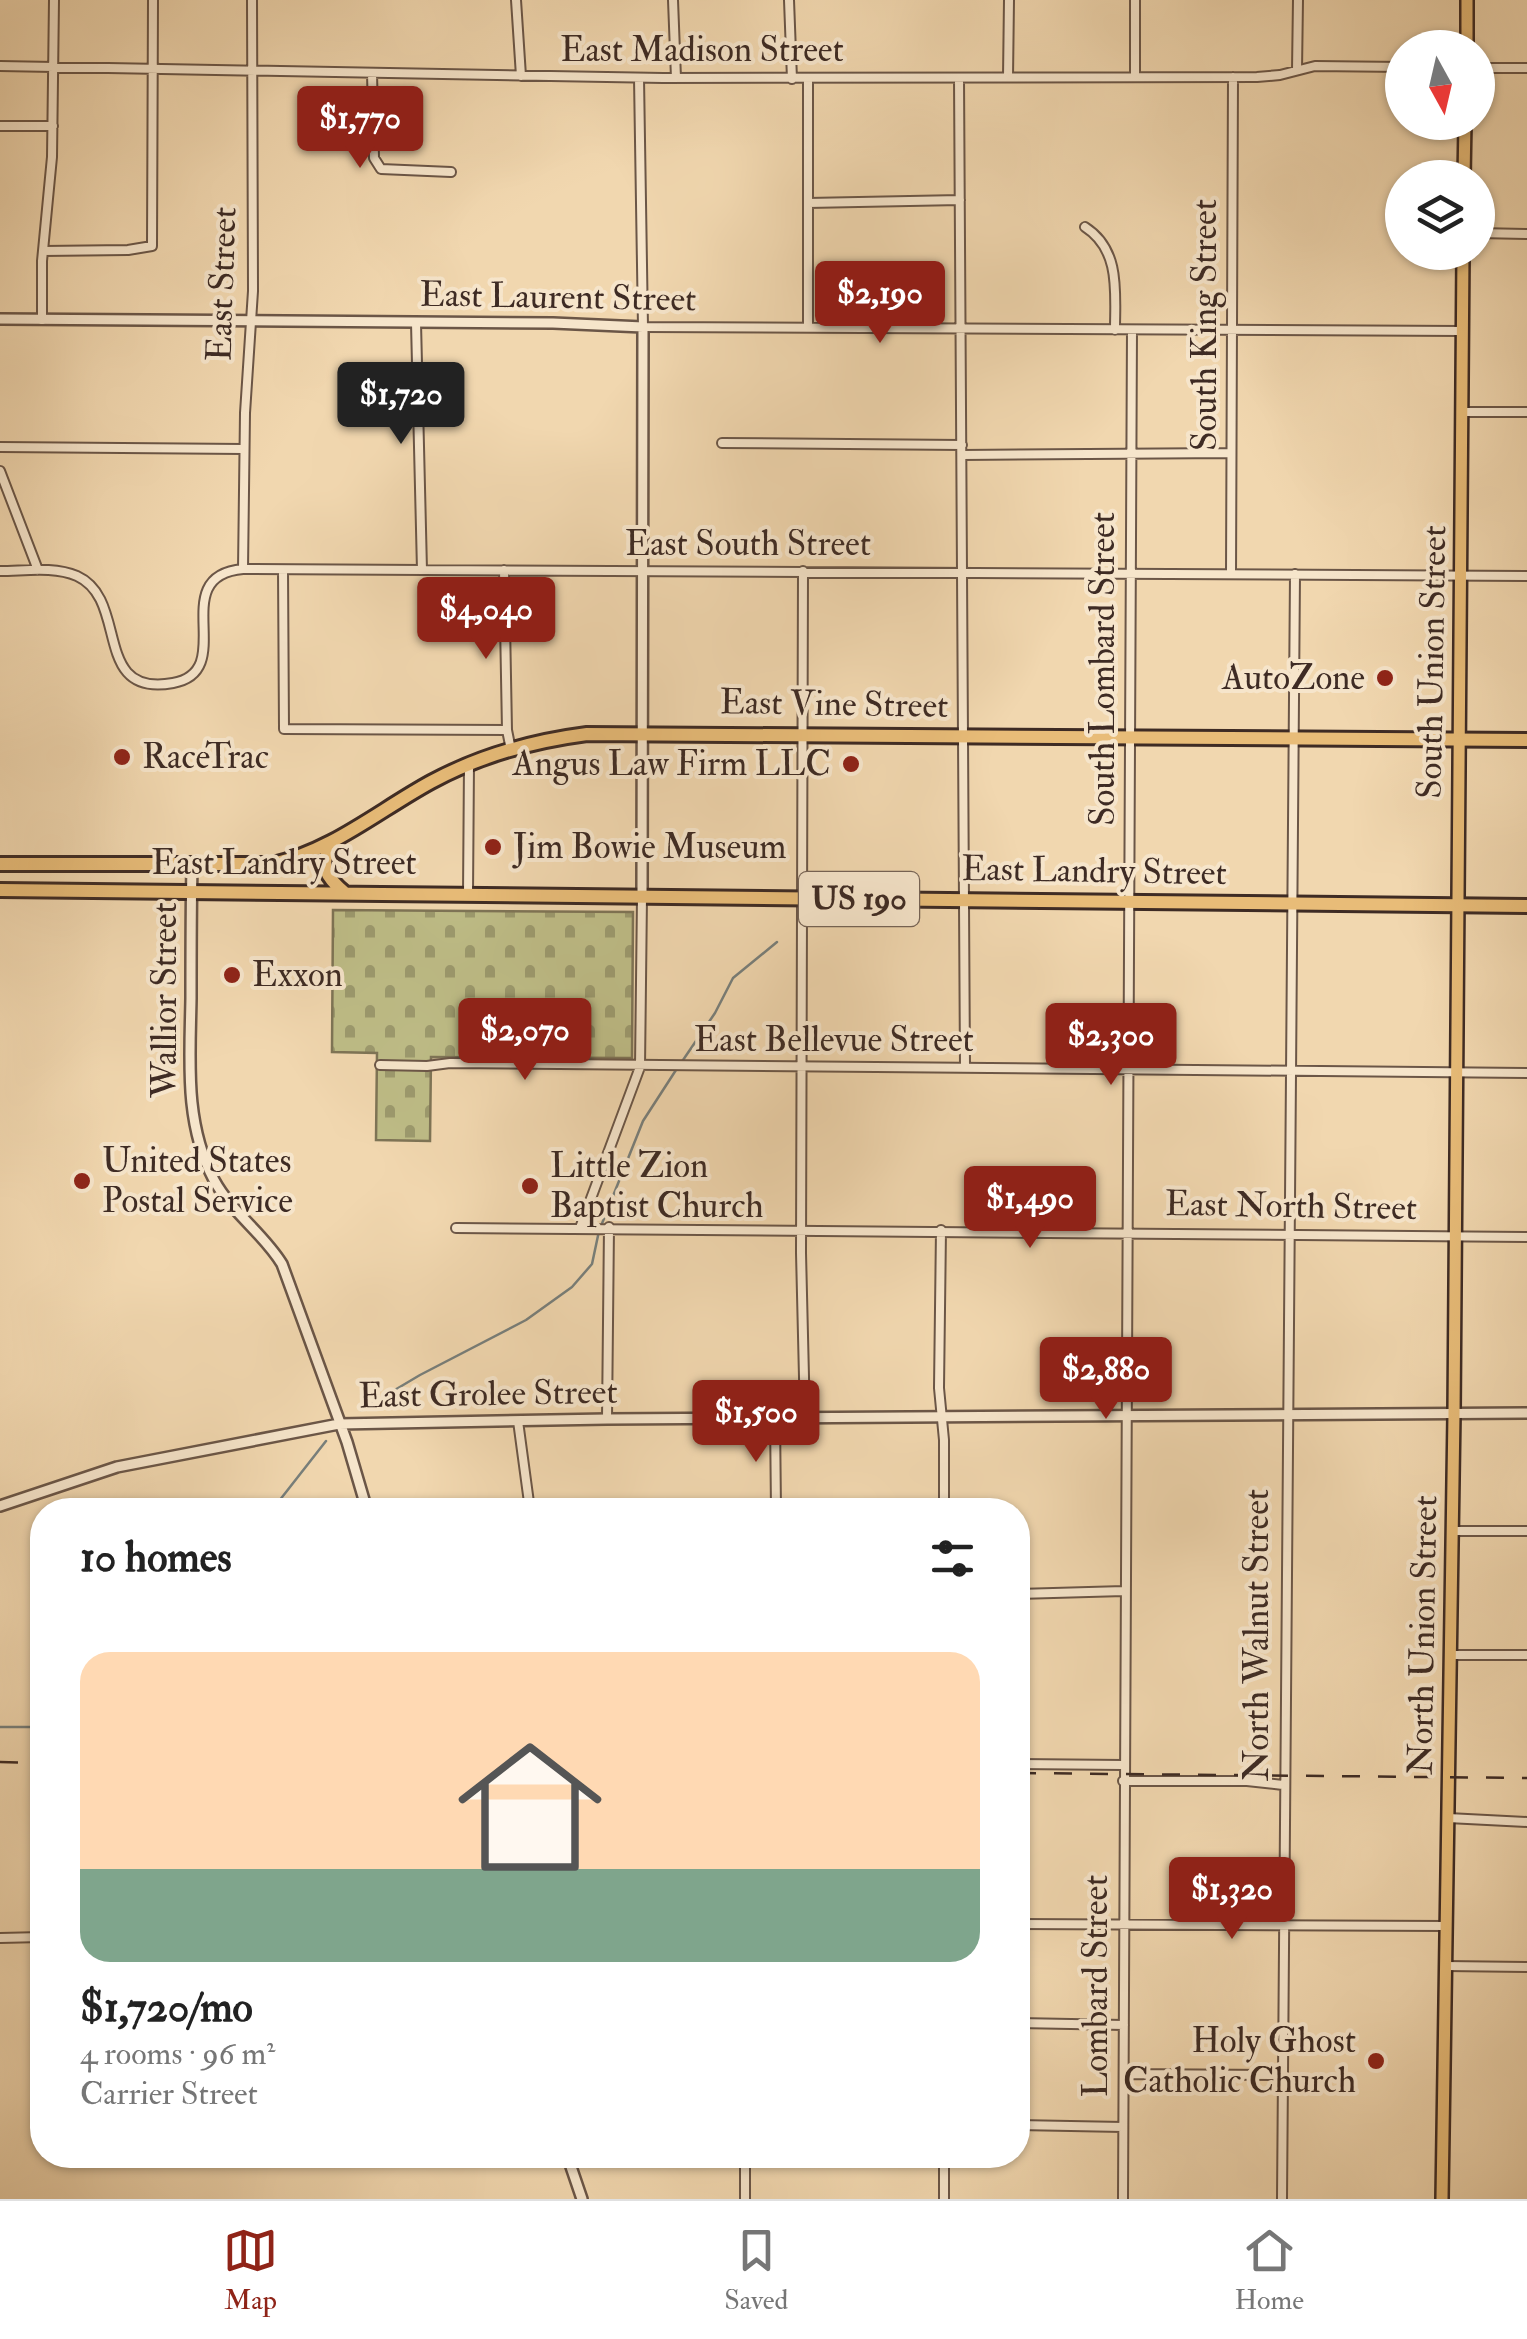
<!DOCTYPE html>
<meta charset="utf-8">
<style>
:root{--surface:#fff;--page:#f6f6f6;--text:#222;--muted:#767676;--line:#e0e0e0;--accent:#8f2418}
body{margin:0;font-family:"IM FELL Double Pica",serif;background:var(--page);color:var(--text);height:100vh;display:flex;flex-direction:column;font-size:38px;white-space:nowrap}
*{box-sizing:border-box;margin:0}
p{font-size:32px;color:var(--muted)}
.icon{flex:none;width:55px;height:55px;fill:none;stroke:currentColor;stroke-width:2;stroke-linecap:round;stroke-linejoin:round}
.map{position:relative;flex:1;overflow:hidden}
.side{position:absolute;left:30px;top:1498px;width:1000px;height:670px;display:flex;flex-direction:column;background:var(--surface);border-radius:40px;box-shadow:0 2px 8px #0004}
.side>*{flex:none}
.needle{width:65px;rotate:172deg}
.controls{position:absolute;left:1385px;top:30px;display:grid;gap:20px}
.controls a{display:grid;place-items:center;width:110px;height:110px;border-radius:50%;background:var(--surface);box-shadow:0 2px 8px #0004;font-size:50px}
.price{position:absolute;translate:-50% -85px;padding:0 22px;border-radius:10px;background:var(--accent);color:#fff;font-size:32px;line-height:65px;filter:drop-shadow(0 2px 5px #0008)}
.price::after{content:'';position:absolute;left:50%;top:60px;width:30px;height:22px;margin-left:-15px;background:inherit;clip-path:polygon(0 0,100% 0,50% 100%)}
.price.selected{background:#222;color:#fff}
ul{padding:0;list-style:none}
li{display:grid;align-content:center;gap:20px;height:530px;padding:0 50px}
li span{display:grid;place-items:center;height:310px;border-radius:30px;color:#555}
li>.icon{margin-inline-start:auto}
span .icon{width:180px;height:180px;fill:#fffc;stroke-width:1}
li b{font-size:42px}
h2{display:flex;justify-content:space-between;align-items:center;height:120px;padding:0 50px;font-size:42px}
.tab-bar{display:flex;justify-content:space-around;align-items:center;height:140px;border-top:2px solid var(--line);background:var(--surface);font-size:28px;color:var(--muted)}
.tab-bar a{display:grid;justify-items:center;gap:5px}
.tab-bar .selected{color:var(--accent)}
.map>svg:first-child{display:block}
.cemetery{fill:url(#cemetery-stones);stroke:#7e7456;stroke-width:2.5}
.lines{fill:none;stroke-linecap:round;stroke-linejoin:round}
.stream{stroke:#787f7b;stroke-width:2.5}
.minor-casing{stroke:#6b5647;stroke-width:12}
.tertiary-casing{stroke:#6b5647;stroke-width:14}
.primary-casing{stroke:#3e2b24;stroke-width:16}
.trunk-casing{stroke:#3e2b24;stroke-width:18}
.minor{stroke:#f6e5cb;stroke-width:8}
.tertiary{stroke:#f6e5cb;stroke-width:9}
.primary{stroke:#e8bc78;stroke-width:11}
.trunk{stroke:#e8bc78;stroke-width:12}
.rail{stroke:#3e2b24;stroke-width:2.5;stroke-dasharray:18 18;stroke-linecap:butt}
.poi-dot{fill:#8f2418;stroke:#f6e5cb;stroke-width:4}
.labels{text-anchor:middle;dominant-baseline:central;stroke-width:8;stroke-linejoin:round;paint-order:stroke}
.shield{fill:#f6e5cb;stroke:#756356;stroke-width:2.5}
.shield-label{font-size:32px;font-weight:bold;fill:#3e2b24}
.street-label{font-size:35px;fill:#3e2b24;stroke:#f6e5cb}
.poi-label{font-size:35px;fill:#3e2b24;stroke:#f6e5cb;text-anchor:start}
</style>
<div class="map">
<svg width="1527" height="2199" viewBox="0 0 1527 2199">
<defs>
<pattern id="cemetery-stones" width="16" height="16" patternUnits="userSpaceOnUse" patternTransform="scale(2.5)"><rect width="16" height="16" fill="#bebd87"/><path d="M2 7V4a2 2 0 0 1 4 0v3zM10 15v-3a2 2 0 0 1 4 0v3z" fill="#9c9a6e"/></pattern>
</defs>
<rect width="100%" height="100%" fill="#f1d7af"/>
<filter id="stains"><feTurbulence type="fractalNoise" baseFrequency=".002" numOctaves="4"/><feColorMatrix values="0 0 0 0 .2 0 0 0 0 .09 0 0 0 0 .02 0 0 0 .5 -.17"/></filter>
<radialGradient id="worn" r=".72"><stop offset=".6" stop-color="#630" stop-opacity="0"/><stop offset="1" stop-color="#630" stop-opacity=".3"/></radialGradient>
<path class="cemetery" d="M333 910 633 912 632 1058 431 1057 430 1141 376 1140 377 1053 332 1052Z"/>
<g class="lines">
<path class="stream" d="M681 1063 715 1013 733 978 777 942
M361 1410 420 1375 526 1320 572 1287 592 1264 599 1231 643 1121 676 1070
M272 1510 326 1441
M0 1727H42"/>
<g class="minor-casing">
<path id="minor" d="M516 0 521 76
M673 0 676 78
M789 0 792 79
M0 66 663 78 1257 77 1280 75 1315 66 1402 67
M1478 68H1527
M1297 70 1298 0
M372 73 374 158 381 169 451 172
M1135 76V0
M1008 77 1009 0
M639 78 643 327 1462 331
M959 78 965 1068
M0 126H53
M808 203 960 200
M1085 227C1121 250 1115 293 1115 330
M1478 233 1527 234
M43 251 128 250 152 246 153 0
M42 320V261L52 157 54 0
M416 323 422 570
M808 327V78
M1461 412H1527
M722 443 962 445
M0 447 244 449
M962 455 1231 453
M0 471 38 570
M243 569 245 413 253 291 252 0
M283 570 284 729 507 730
M504 570 507 730 511 750
M0 571C24 571 54 566 77 576 130 600 91 698 173 683 240 671 164 576 243 569L1527 576
M803 571 801 1253 805 1418
M1231 574 1233 77
M468 894 469 764
M380 1065 427 1066 450 1063 1527 1073
M456 1228 1527 1237
M580 1228 640 1067 642 897
M941 1230 939 1388 944 1440V1510
M775 1418 776 1510
M607 1419 609 1227
M518 1421 530 1510
M1452 1531H1527
M1018 1594 1124 1591
M1450 1655H1527
M1018 1764 1123 1765
M1123 1781H1247L1283 1785
M1448 1818 1527 1822
M1018 1924 1447 1926
M0 1938 42 1937
M1446 1966 1527 1967
M1018 2023 1124 2025
M1124 2074 1282 2075
M1018 2125 1123 2127
M944 2155V2199
M63 2157 110 2160 157 2155
M745 2199V2155
M1123 2199 1132 330
M1282 2199 1295 574"/>
</g>
<g class="tertiary-casing">
<path id="tertiary" d="M0 319 553 323 643 327 642 897
M192 866C191 910 191 954 191 998 190 1060 184 1123 214 1180 232 1213 263 1233 282 1264L347 1442 367 1510
M0 1506 117 1467 339 1424 607 1419 1527 1413
M567 2155 582 2199"/>
</g>
<g class="primary-casing">
<path id="primary" d="M1467 48V0
M1464 178 1465 122
M1442 2199 1454 1414 1463 252"/>
</g>
<g class="trunk-casing">
<path id="trunk" d="M333 844C317 865 327 878 345 893
M0 864H273C333 850 378 811 431 782 479 756 533 741 587 734L1527 740
M0 890 1527 906"/>
</g>
<use href="#minor" class="minor"/>
<use href="#tertiary" class="tertiary"/>
<use href="#primary" class="primary"/>
<use href="#trunk" class="trunk"/>
<path class="rail" d="M0 1762 42 1763
M1018 1773 1527 1778"/>
</g>
<g class="poi-dot">
<circle cx="1385" cy="678" r="10"/>
<circle cx="122" cy="757" r="10"/>
<circle cx="851" cy="764" r="10"/>
<circle cx="493" cy="847" r="10"/>
<circle cx="232" cy="975" r="10"/>
<circle cx="82" cy="1181" r="10"/>
<circle cx="530" cy="1186" r="10"/>
<circle cx="1376" cy="2061" r="10"/>
</g>
<g class="labels">
<rect class="shield" x="799" y="872" width="120" height="54" rx="8"/>
<g class="shield-label">
<text x="859" y="899">US 190</text>
</g>
<g class="street-label">
<text x="702" y="50">East Madison Street</text>
<text transform="translate(222 284) rotate(-88)">East Street</text>
<text transform="translate(558 297) rotate(1)">East Laurent Street</text>
<text transform="translate(1205 325) rotate(-90)">South King Street</text>
<text x="748" y="544">East South Street</text>
<text transform="translate(1432 662) rotate(-89)">South Union Street</text>
<text transform="translate(1103 669) rotate(-90)">South Lombard Street</text>
<text transform="translate(834 704) rotate(1)">East Vine Street</text>
<text x="284" y="863">East Landry Street</text>
<text transform="translate(1094 871) rotate(1)">East Landry Street</text>
<text transform="translate(165 1000) rotate(-90)">Wallior Street</text>
<text x="834" y="1040">East Bellevue Street</text>
<text transform="translate(1291 1206) rotate(1)">East North Street</text>
<text transform="translate(488 1394) rotate(-1)">East Grolee Street</text>
<text transform="translate(1257 1635) rotate(-90)">North Walnut Street</text>
<text transform="translate(1423 1635) rotate(-89)">North Union Street</text>
<text transform="translate(1096 1986) rotate(-90)">Lombard Street</text>
</g>
<g class="poi-label">
<text x="1365" y="678" text-anchor="end">AutoZone</text>
<text x="142" y="757">RaceTrac</text>
<text x="831" y="764" text-anchor="end">Angus Law Firm LLC</text>
<text x="513" y="847">Jim Bowie Museum</text>
<text x="252" y="975">Exxon</text>
<text x="102" y="1161">United States<tspan x="102" dy="40">Postal Service</tspan></text>
<text x="550" y="1166">Little Zion<tspan x="550" dy="40">Baptist Church</tspan></text>
<text x="1356" y="2041" text-anchor="end">Holy Ghost<tspan x="1356" dy="40">Catholic Church</tspan></text>
</g>
</g>
<rect width="100%" height="100%" filter="url(#stains)"/>
<rect width="100%" height="100%" fill="url(#worn)"/>
</svg>
<div class="controls">
<a><svg class="needle" viewBox="-14 -14 28 28"><path d="M0-13l5 13h-10z" fill="#e53935"/><path d="M0 13l5-13h-10z" fill="#767676"/></svg></a>
<a><svg class="icon" aria-label="layers" viewBox="0 0 24 24"><path d="M12 4l9 5-9 5-9-5zM3 14l9 5 9-5"/></svg></a>
</div>
<b class="price" style="left:360px;top:171px">$1,770</b>
<b class="price" style="left:880px;top:346px">$2,190</b>
<b class="price selected" style="left:401px;top:447px">$1,720</b>
<b class="price" style="left:486px;top:662px">$4,040</b>
<b class="price" style="left:525px;top:1083px">$2,070</b>
<b class="price" style="left:1111px;top:1088px">$2,300</b>
<b class="price" style="left:1030px;top:1251px">$1,490</b>
<b class="price" style="left:1106px;top:1422px">$2,880</b>
<b class="price" style="left:756px;top:1465px">$1,500</b>
<b class="price" style="left:1232px;top:1942px">$1,320</b>
<section class="side">
<h2>10 homes<svg class="icon" aria-label="filters" viewBox="0 0 24 24"><path d="M4 7h16M4 17h16"/><circle cx="9" cy="7" r="2"/><circle cx="15" cy="17" r="2"/></svg></h2>
<ul>
<li><span style="background:linear-gradient(#ffd9b3 70%,#7fa58c 0)"><svg class="icon" aria-label="home" viewBox="0 0 24 24"><path d="M3 11l9-7 9 7M6 9v11h12V9"/></svg></span><div><b>$1,720/mo</b><p>4 rooms · 96 m²</p><p>Carrier Street</p></div></li>
</ul>
</section>
</div>
<nav class="tab-bar">
<a class="selected"><svg class="icon" aria-label="map" viewBox="0 0 24 24"><path d="M3 6l6-2 6 2 6-2v14l-6 2-6-2-6 2zM9 4v14M15 6v14"/></svg>Map</a>
<a><svg class="icon" aria-label="saved" viewBox="0 0 24 24"><path d="M7 4h10v16l-5-4-5 4z"/></svg>Saved</a>
<a><svg class="icon" aria-label="home" viewBox="0 0 24 24"><path d="M3 11l9-7 9 7M6 9v11h12V9"/></svg>Home</a>
</nav>
